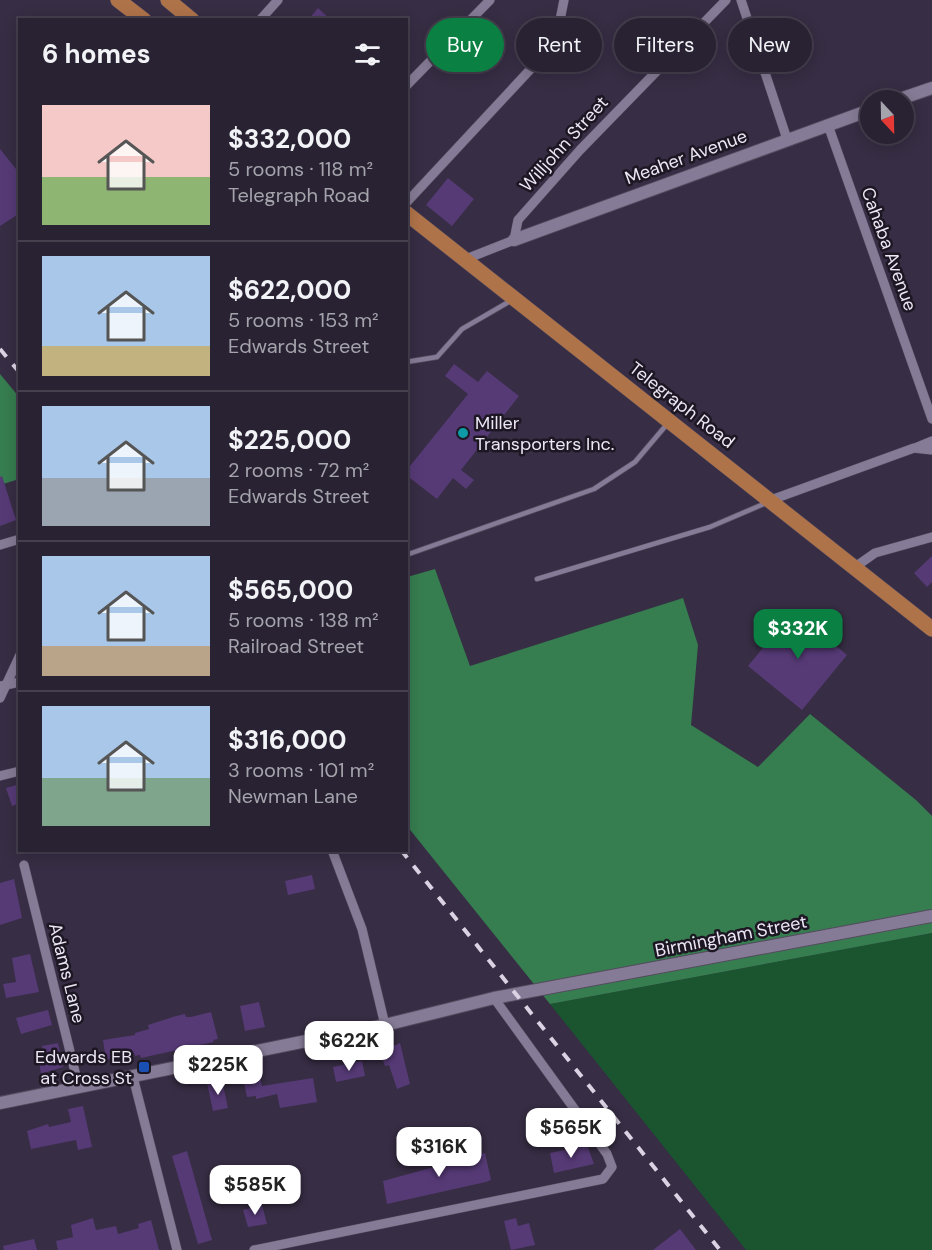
<!DOCTYPE html>
<meta charset="utf-8">
<style>
:root{--surface:#292233;--page:#312a3b;--text:#f1f3f6;--muted:#a5a4ac;--line:#453f4e;--accent:#0b8043}
body{margin:0;font-family:"DM Sans",sans-serif;background:var(--page);color:var(--text);height:100vh;display:flex;flex-direction:column;font-size:22px;white-space:nowrap}
*{box-sizing:border-box;margin:0}
p{font-size:20px;color:var(--muted)}
.icon{flex:none;width:33px;height:33px;fill:none;stroke:currentColor;stroke-width:2;stroke-linecap:round;stroke-linejoin:round}
.map{position:relative;flex:1;overflow:hidden}
.sheet{position:absolute;left:18px;top:18px;width:390px;height:834px;display:flex;flex-direction:column;background:var(--surface);border-radius:0px;box-shadow:0 3px 15px #0003,0 0 0 2px var(--line)}
.sheet>*{flex:none}
.hud{position:absolute;left:426px;top:18px;width:416px;height:54px;display:flex;gap:12px}
.needle{width:39px;rotate:158deg}
.controls{position:absolute;left:860px;top:90px;display:grid;gap:12px}
.controls a{display:grid;place-items:center;width:54px;height:54px;border-radius:50%;background:var(--surface);box-shadow:0 3px 15px #0003,0 0 0 2px var(--line);font-size:30px}
.price{position:absolute;translate:-50% -51px;padding:0 14px;border-radius:12px;background:#fff;color:#222;font-size:20px;line-height:39px;filter:drop-shadow(0 2px 3px #0008)}
.price::after{content:'';position:absolute;left:50%;top:36px;width:18px;height:14px;margin-left:-9px;background:inherit;clip-path:polygon(0 0,100% 0,50% 100%)}
.price.selected{background:var(--accent);color:#fff}
ul{padding:0;list-style:none}
li{display:flex;align-items:center;gap:18px;height:150px;padding:0 24px}
li+li{border-top:2px solid var(--line)}
li span{display:grid;place-items:center;flex:none;width:168px;height:120px;border-radius:0px;color:#555}
li>.icon{margin-inline-start:auto}
span .icon{width:72px;height:72px;fill:#fffc;stroke-width:1}
li b{font-size:26px}
h2{display:flex;justify-content:space-between;align-items:center;height:72px;padding:0 24px;font-size:26px}
.chip{padding:0 21px;border-radius:27px;background:var(--surface);box-shadow:0 3px 15px #0003,0 0 0 2px var(--line);font-size:21px;line-height:54px}
.chip.selected{background:var(--accent);color:#fff}
.map>svg:first-child{display:block}
.green{fill:#1a5530}
.forest{fill:#367d4f}
.building{fill:#563a76}
.lines{fill:none;stroke-linecap:round;stroke-linejoin:round}
.service-casing{stroke:#544b5f;stroke-width:6}
.minor-casing{stroke:#544b5f;stroke-width:10}
.tertiary-casing{stroke:#544b5f;stroke-width:14}
.primary-casing{stroke:#544b5f;stroke-width:16}
.service{stroke:#867b96;stroke-width:4.5}
.minor{stroke:#867b96;stroke-width:9}
.tertiary{stroke:#867b96;stroke-width:12}
.primary{stroke:#af7349;stroke-width:15}
.rail{stroke:#dad3e3;stroke-width:4;stroke-dasharray:10 10;stroke-linecap:butt}
.culture-dot{fill:#0f9aa8;stroke:#1c1722;stroke-width:2}
.transit-dot{fill:#1a4fb4;stroke:#1c1722;stroke-width:2}
.labels{text-anchor:middle;dominant-baseline:central;stroke-width:5;stroke-linejoin:round;paint-order:stroke}
.street-label{font-size:18px;fill:#ece6f5;stroke:#1c1722}
.poi-label{font-size:18px;fill:#ece6f5;stroke:#1c1722;text-anchor:start}
</style>
<div class="map">
<svg width="932" height="1250" viewBox="0 0 932 1250">
<rect width="100%" height="100%" fill="#372d44"/>
<path class="green" d="M932 933V1250H746L550 1004Z"/>
<path class="forest" d="M0 374 20 398 19 479 0 485Z
M435 569 470 666 683 598 698 645 691 725 758 767 810 714 916 800 932 816V933L550 1004 407 826V577Z"/>
<path class="building" d="M318 8 331 20H308Z
M0 149 20 174V213L0 226Z
M448 178 474 199 452 226 426 205Z
M454 364 478 382 487 371 519 396 461 470 474 480 466 489 453 478 437 499 406 475V471L468 394 445 376Z
M2 476 16 520 0 526V477Z
M932 556V582L927 587 914 573Z
M793 611 847 655 802 710 748 666Z
M20 784V803L12 806 6 788Z
M312 875 315 889 288 895 285 881Z
M14 879 22 918 0 925V883Z
M30 954 39 992 6 998 3 984 16 982 12 958Z
M259 1002 265 1027 245 1031 240 1006Z
M48 1010 52 1025 21 1034 16 1018Z
M211 1012 218 1039 213 1040 214 1042 141 1058 140 1055 135 1056 134 1053 106 1060 103 1040 135 1035V1033L149 1029 148 1025 176 1016 185 1014 186 1017H191Z
M58 1043 63 1067 41 1074 38 1056 44 1055 42 1046Z
M400 1043 410 1084 397 1089 389 1065 385 1066 380 1052Z
M362 1061 365 1076 336 1082 333 1067Z
M258 1066 262 1086 313 1078 317 1102 280 1108 277 1094 256 1099V1096L247 1097 241 1070Z
M222 1080 228 1108 213 1111 207 1083Z
M83 1106 92 1147 78 1150 76 1140 31 1149 27 1131 48 1124 49 1127 71 1122 68 1109Z
M587 1145 594 1164 554 1173 550 1153Z
M187 1151 212 1240 198 1244 172 1156Z
M485 1153 491 1180 486 1182 387 1204 383 1181 434 1167 433 1160 451 1156 452 1161Z
M262 1205 267 1224 248 1227 243 1210Z
M93 1218 96 1230 116 1226 118 1234 139 1228 138 1224 151 1220 159 1250H58L56 1241 73 1237 71 1225Z
M516 1218 518 1226 529 1223 535 1245 511 1250 504 1221Z
M680 1229 696 1250H653Z
M34 1239 37 1250H4L3 1246Z"/>
<g class="lines">
<g class="service-casing">
<path id="service" d="M406 362 437 357 462 329 512 300
M406 555 594 489 635 462 668 423
M537 579 710 527 766 503"/>
</g>
<g class="minor-casing">
<path id="minor" d="M741 0 787 139
M260 20 278 0
M406 86 490 0
M828 125 932 419
M406 203 540 59 559 25 564 0
M466 259 514 240 518 220 580 150 726 0
M915 448 932 441
M771 500 914 448 932 450
M0 545 20 539
M855 567 875 553 932 537
M1 686 20 682
M0 698 20 655
M0 776 20 771
M332 850 362 929 385 1025
M24 865 79 1088
M133 1077 177 1250
M254 1250 603 1179 612 1167 607 1154 494 998"/>
</g>
<g class="tertiary-casing">
<path id="tertiary" d="M897 100 932 88
M514 240 870 110
M0 1103 385 1025 494 998 932 916"/>
</g>
<g class="primary-casing">
<path id="primary" d="M118 0 144 20
M168 0 192 20
M406 213 932 629"/>
</g>
<use href="#service" class="service"/>
<use href="#minor" class="minor"/>
<use href="#tertiary" class="tertiary"/>
<use href="#primary" class="primary"/>
<path class="rail" d="M0 349 20 373
M401 850 720 1250"/>
</g>
<circle class="culture-dot" cx="463" cy="433" r="6"/>
<rect class="transit-dot" x="138" y="1061" width="12" height="12" rx="3"/>
<g class="labels">
<g class="street-label">
<text transform="translate(564 144) rotate(-48)">Willjohn Street</text>
<text transform="translate(686 157) rotate(-20)">Meaher Avenue</text>
<text transform="translate(889 249) rotate(70)">Cahaba Avenue</text>
<text transform="translate(682 405) rotate(38)">Telegraph Road</text>
<text transform="translate(731 936) rotate(-11)">Birmingham Street</text>
<text transform="translate(67 973) rotate(76)">Adams Lane</text>
</g>
<g class="poi-label">
<text x="475" y="423">Miller<tspan x="475" dy="21">Transporters Inc.</tspan></text>
<text x="132" y="1057" text-anchor="end">Edwards EB<tspan x="132" dy="21">at Cross St</tspan></text>
</g>
</g>
</svg>
<div class="controls">
<a><svg class="needle" viewBox="-14 -14 28 28"><path d="M0-13l5 13h-10z" fill="#e53935"/><path d="M0 13l5-13h-10z" fill="#a5a4ac"/></svg></a>
</div>
<b class="price selected" style="left:798px;top:660px">$332K</b>
<b class="price" style="left:349px;top:1072px">$622K</b>
<b class="price" style="left:218px;top:1096px">$225K</b>
<b class="price" style="left:571px;top:1159px">$565K</b>
<b class="price" style="left:439px;top:1178px">$316K</b>
<b class="price" style="left:255px;top:1216px">$585K</b>
<div class="hud">
<a class="chip selected">Buy</a>
<a class="chip">Rent</a>
<a class="chip">Filters</a>
<a class="chip">New</a>
</div>
<section class="sheet">
<h2>6 homes<svg class="icon" aria-label="filters" viewBox="0 0 24 24"><path d="M4 7h16M4 17h16"/><circle cx="9" cy="7" r="2"/><circle cx="15" cy="17" r="2"/></svg></h2>
<ul>
<li><span style="background:linear-gradient(#f6c9c9 60%,#8fb573 0)"><svg class="icon" aria-label="home" viewBox="0 0 24 24"><path d="M3 11l9-7 9 7M6 9v11h12V9"/></svg></span><div><b>$332,000</b><p>5 rooms · 118 m²</p><p>Telegraph Road</p></div></li>
<li><span style="background:linear-gradient(#a9c7e8 75%,#c2b280 0)"><svg class="icon" aria-label="home" viewBox="0 0 24 24"><path d="M3 11l9-7 9 7M6 9v11h12V9"/></svg></span><div><b>$622,000</b><p>5 rooms · 153 m²</p><p>Edwards Street</p></div></li>
<li><span style="background:linear-gradient(#a9c7e8 60%,#9aa5b1 0)"><svg class="icon" aria-label="home" viewBox="0 0 24 24"><path d="M3 11l9-7 9 7M6 9v11h12V9"/></svg></span><div><b>$225,000</b><p>2 rooms · 72 m²</p><p>Edwards Street</p></div></li>
<li><span style="background:linear-gradient(#a9c7e8 75%,#b9a48a 0)"><svg class="icon" aria-label="home" viewBox="0 0 24 24"><path d="M3 11l9-7 9 7M6 9v11h12V9"/></svg></span><div><b>$565,000</b><p>5 rooms · 138 m²</p><p>Railroad Street</p></div></li>
<li><span style="background:linear-gradient(#a9c7e8 60%,#7fa58c 0)"><svg class="icon" aria-label="home" viewBox="0 0 24 24"><path d="M3 11l9-7 9 7M6 9v11h12V9"/></svg></span><div><b>$316,000</b><p>3 rooms · 101 m²</p><p>Newman Lane</p></div></li>
</ul>
</section>
</div>
